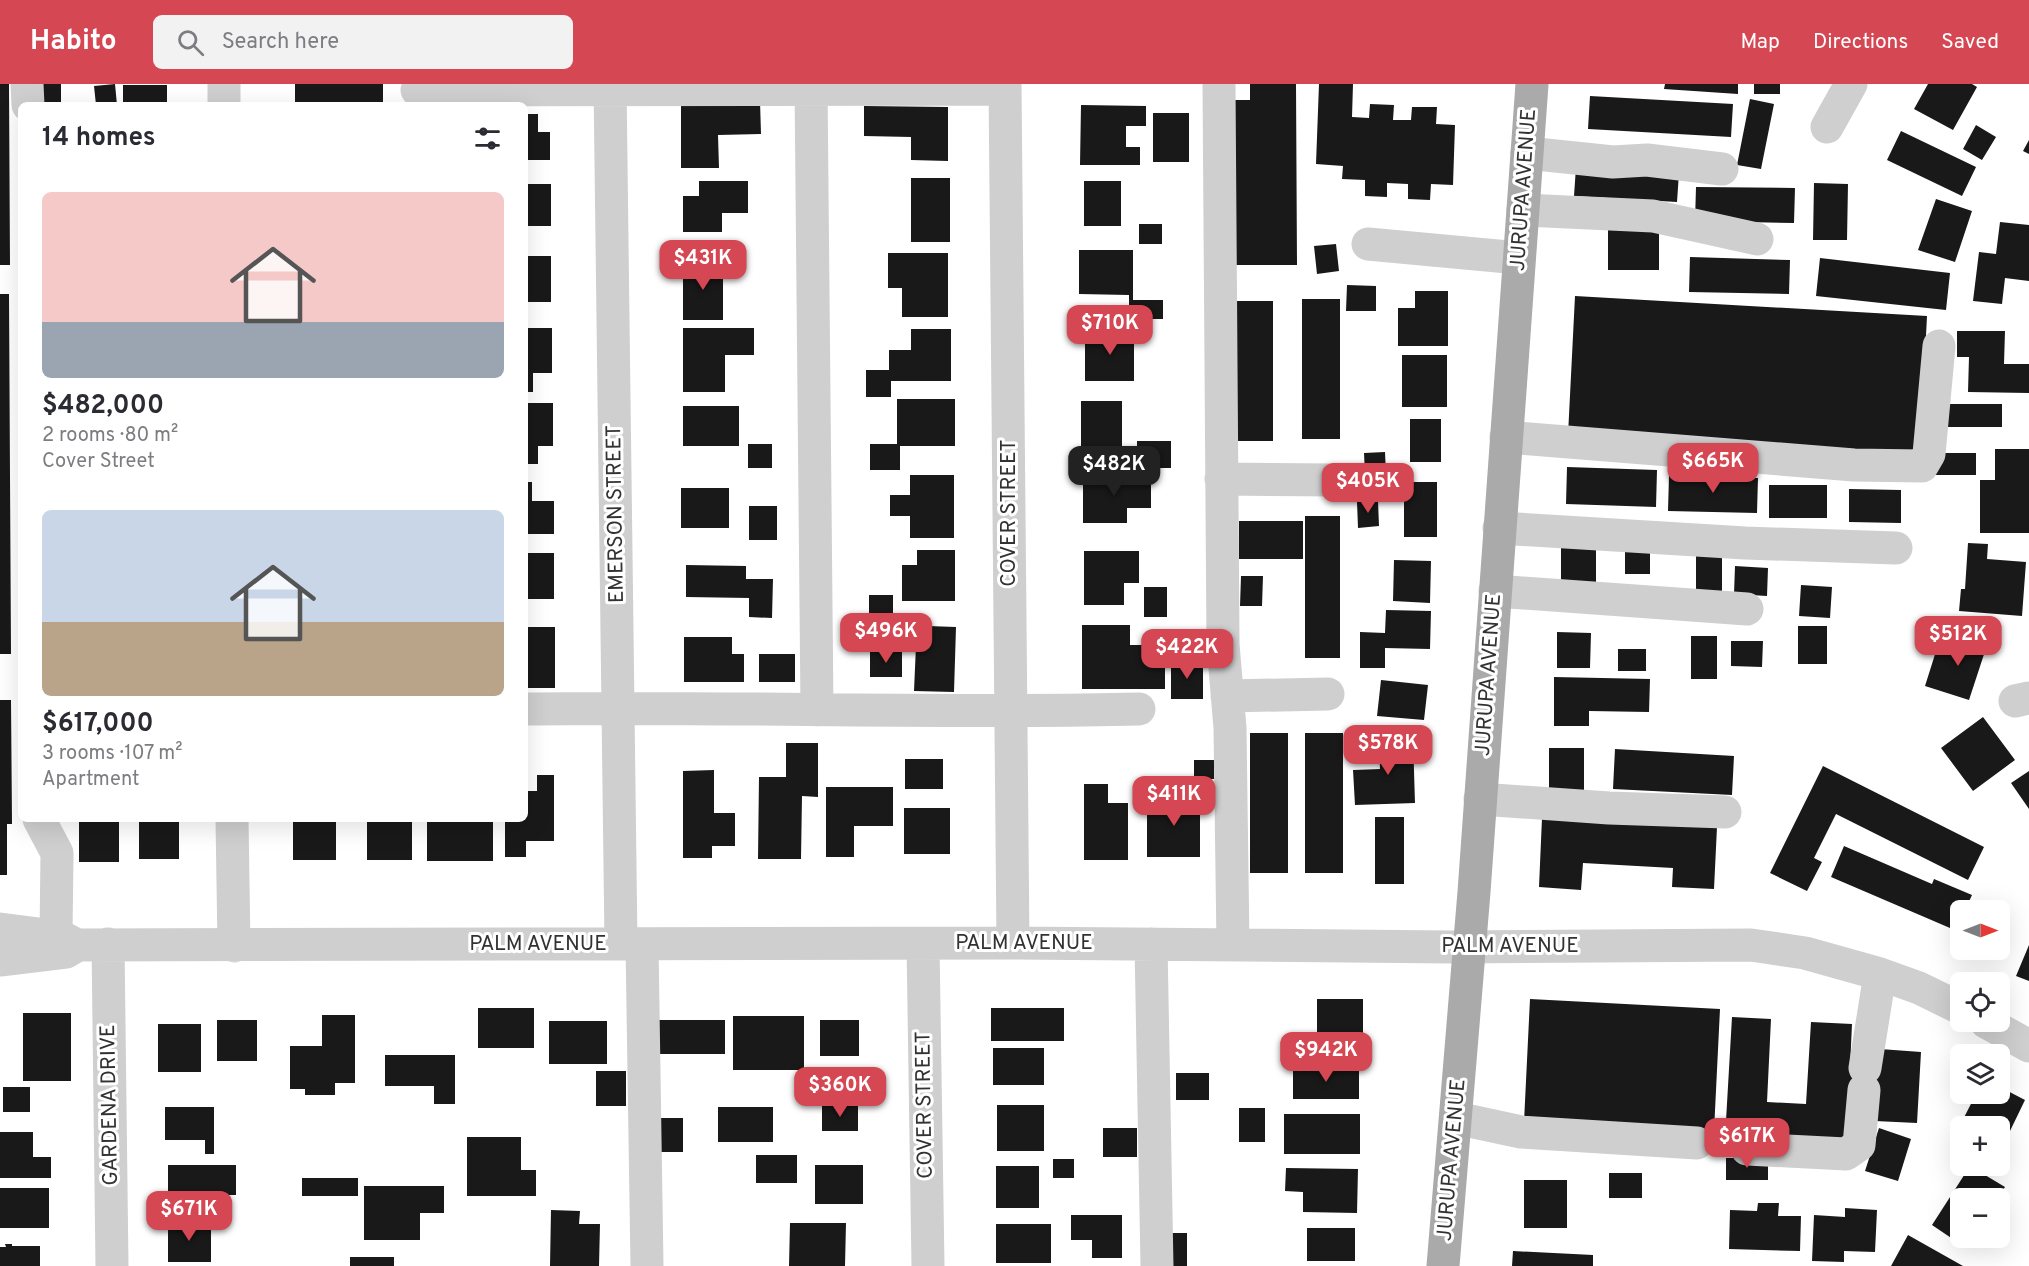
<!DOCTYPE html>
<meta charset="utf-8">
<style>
:root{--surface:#fff;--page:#f2f2f3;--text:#2b2b33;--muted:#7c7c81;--accent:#d54752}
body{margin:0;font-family:Overpass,sans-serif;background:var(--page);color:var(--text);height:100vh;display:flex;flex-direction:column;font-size:22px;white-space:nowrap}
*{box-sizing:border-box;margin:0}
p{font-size:20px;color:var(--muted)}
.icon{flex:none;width:33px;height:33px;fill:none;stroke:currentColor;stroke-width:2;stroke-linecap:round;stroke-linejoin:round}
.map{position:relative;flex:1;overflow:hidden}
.sheet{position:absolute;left:18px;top:18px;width:510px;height:720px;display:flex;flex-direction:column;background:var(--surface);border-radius:9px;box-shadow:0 6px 24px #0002}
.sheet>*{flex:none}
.needle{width:39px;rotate:90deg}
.fabs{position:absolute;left:1950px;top:816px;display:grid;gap:12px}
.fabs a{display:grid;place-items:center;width:60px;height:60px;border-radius:9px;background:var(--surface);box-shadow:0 6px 24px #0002;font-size:30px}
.price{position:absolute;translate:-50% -51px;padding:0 14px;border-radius:12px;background:var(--accent);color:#fff;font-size:20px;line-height:39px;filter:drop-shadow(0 2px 3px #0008)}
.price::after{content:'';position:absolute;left:50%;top:36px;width:18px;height:14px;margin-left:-9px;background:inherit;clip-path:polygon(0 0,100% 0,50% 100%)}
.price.current{background:#222;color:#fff}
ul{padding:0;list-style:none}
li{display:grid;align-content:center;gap:12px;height:318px;padding:0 24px}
li span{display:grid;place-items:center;height:186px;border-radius:9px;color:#555}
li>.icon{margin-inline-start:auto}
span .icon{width:108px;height:108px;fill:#fffc;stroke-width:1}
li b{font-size:26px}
h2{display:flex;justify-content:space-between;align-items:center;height:72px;padding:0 24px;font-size:26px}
header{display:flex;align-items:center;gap:36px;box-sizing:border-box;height:84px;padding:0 30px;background:var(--accent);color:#fff}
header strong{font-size:28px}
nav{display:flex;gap:33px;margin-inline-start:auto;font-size:21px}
.search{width:420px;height:54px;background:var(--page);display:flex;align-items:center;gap:15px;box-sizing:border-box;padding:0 21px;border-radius:9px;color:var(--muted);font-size:22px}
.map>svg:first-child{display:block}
.building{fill:#191919}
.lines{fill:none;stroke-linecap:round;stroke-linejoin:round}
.minor{stroke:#cfcfcf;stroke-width:33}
.major{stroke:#aaa;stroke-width:33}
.labels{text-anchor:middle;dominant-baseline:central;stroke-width:6;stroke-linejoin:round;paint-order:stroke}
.street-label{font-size:21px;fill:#323232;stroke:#fff}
</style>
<header>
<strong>Habito</strong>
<div class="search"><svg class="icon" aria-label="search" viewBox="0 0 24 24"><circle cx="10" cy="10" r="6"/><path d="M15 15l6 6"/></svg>Search here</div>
<nav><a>Map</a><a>Directions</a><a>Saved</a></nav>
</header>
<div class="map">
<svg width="2029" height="1182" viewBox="0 0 2029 1182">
<rect width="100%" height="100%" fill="#fff"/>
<path class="building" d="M0 0H9L10 181H0Z
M40 0H61V21H40Z
M115 0 117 21H96L94 2Z
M295 0H383V21H295Z
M1250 0H1296L1297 181H1232L1231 16H1250Z
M1319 0H1353L1352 33 1369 34 1370 20 1394 21 1393 36H1411L1412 23H1437L1436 40 1455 41 1453 101 1431 100 1430 116 1408 115V100L1387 99V113L1365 112V96L1342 95 1343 82 1316 80Z
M1665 0H1738V10L1664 5Z
M1754 0H1780V10H1754Z
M1928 0H1972L1977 3 1953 46 1914 25Z
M123 1H167V21H123Z
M1590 12 1733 20 1731 53 1588 45Z
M1750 15 1774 20 1761 85 1737 81Z
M760 17 761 50 718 51 719 84H681V18Z
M1081 21 1146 22V42H1126V63H1140V81H1080Z
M864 22 948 23V77L911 76V53L864 52Z
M1153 29H1189V78H1153Z
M525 30H538V48H550V76H525Z
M1976 41 1996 53 1982 76 1963 65Z
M1901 47 1976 83 1962 112 1887 76Z
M2029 56V70L2023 67Z
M1576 83 1679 89 1677 118 1574 112Z
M911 94H950V158H911Z
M699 97H748V129H722V148H683V112H699Z
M1084 97H1121V142H1084Z
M1814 99 1848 100 1847 156H1813Z
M525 100H551V142H525Z
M1696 103 1795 104 1794 139 1695 137Z
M1936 115 1972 127 1955 178 1918 166Z
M2000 138 2029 141V197L2005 194 2002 220 1973 217 1979 168 1996 170Z
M1139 140H1162V160H1139Z
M1608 142H1659V186H1608Z
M1336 160 1339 187 1317 190 1314 162Z
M1079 166H1133V216H1163V235H1129V211L1079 210Z
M888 169H948V233H902V204H888Z
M525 172H551V218H525Z
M1690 173 1790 176 1789 210 1689 208Z
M1820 174 1950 189 1946 226 1816 212Z
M683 178H723V236H683Z
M1347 201 1376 202V227H1346Z
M1415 207H1448V262H1398V224H1415Z
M0 210H9L11 570H0Z
M1575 212 1927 232 1920 370 1568 351Z
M1302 215H1340V355H1302Z
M1236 217H1273V357H1236Z
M525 244H552V289H533V308H525Z
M683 244H754V271H725V308H683Z
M911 245H951V297H891V313H866V286H889V266H911Z
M1085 247H1134V297H1085Z
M1957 247H2005L2004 280H2029V309L1968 308 1969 273H1957Z
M1402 271H1447V323H1402Z
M897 315H955V362H900V386H870V360H897Z
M1081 317H1122V369H1081Z
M525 319H553V362H538V380H525Z
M1945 320H2002V343H1945Z
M683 322H739V362H683Z
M1410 335H1441V378H1410Z
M1137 357H1171V384H1137Z
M748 360H772V384H748Z
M1995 365H2029V449H1980V396H1995Z
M1385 368 1386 390 1365 391 1364 369Z
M1934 369H1976V391H1934Z
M1567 383 1657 386 1656 423 1566 420Z
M910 391H954V454H910V432H890V411H910Z
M1083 391H1151V424H1127V439H1083Z
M1669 392 1758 394 1757 429 1668 427Z
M525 398H532V417H554V450H525Z
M1404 398H1437V453H1404Z
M1769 401H1827V434H1769Z
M681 404H729V444H681Z
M1849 405 1901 406V439L1849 438Z
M1378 417 1379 442 1358 444 1357 418Z
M749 422H777V456H749Z
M1305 432H1340V574H1305Z
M1239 437H1303V475H1239Z
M1561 457H1596V501H1561Z
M1968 459 1988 460 1987 475 2026 478 2022 532 1959 527 1961 505H1965Z
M1625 463H1650V490H1625Z
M917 466H955V517H902V481H917Z
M1084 467H1139V499H1124V521H1084Z
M525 469H554V515H525Z
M1696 470H1722V510H1696Z
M1394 476 1431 477 1430 519 1393 517Z
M686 481 746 482V495H773L772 534 749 533V514L686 513Z
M1735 482 1768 484 1767 512 1734 510Z
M1241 492H1263L1262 522H1240Z
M1801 501 1832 503 1830 534 1799 532Z
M1144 503H1167V533H1144Z
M869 511H893V533H869Z
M1386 526 1431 527 1430 565 1385 564V584H1360V548L1385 549Z
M899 541 956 543 954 608 914 607 916 561H899Z
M1082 541H1130V561H1165V605H1082Z
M1798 542H1827V580H1798Z
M525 543H555V604H525Z
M1962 547 1989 555 1969 616 1925 602 1937 564 1954 570Z
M1557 548 1591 549 1590 584H1557Z
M1691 552H1717V595H1691Z
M684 553H732V570H744V598H684Z
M1731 557H1763L1762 583 1731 582Z
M1618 565H1646V587H1618Z
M870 567H902V593H870Z
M759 570H795V598H759Z
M1171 577H1203V615H1171Z
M1554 593 1650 595 1649 628 1589 627V642H1554Z
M1381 596 1428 601 1424 636 1377 632Z
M0 616H11L12 740H7V791H0Z
M1983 633 2015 676 1973 707 1941 664Z
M1250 649H1288V789H1250Z
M1305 649H1343V789H1305Z
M1413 654 1415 719 1355 721 1353 686 1380 685 1379 655Z
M786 659H818V713L802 712 801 775H758L759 693H786Z
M1549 664H1584V717H1549Z
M1615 665 1734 672 1732 711 1613 705Z
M905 675H943V705H905Z
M1194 676H1214V695H1194Z
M1823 682 1984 763 1968 796 1836 730 1814 774 1822 778 1807 807 1770 789Z
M714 686V729H735V762H712V774H683V687Z
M2029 687V725L2011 699Z
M537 691H554V757H526V773H505V735H525V707H537Z
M1084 700H1108V719H1128V776H1084Z
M826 703H893V742H854V773H826Z
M1147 712H1200V773H1147Z
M904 724H950V770H904Z
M1375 733H1404V800H1375Z
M1542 734 1717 743 1714 805 1672 803 1673 784 1583 779 1581 806 1539 803Z
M79 735H119V778H79Z
M157 735H179V775H139V736Z
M293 735H336V776H293Z
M367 735H412V776H367Z
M427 735H493V777H427Z
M1844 762 1932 800 1934 795 1972 811 1965 826H1960L1957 847 1831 793Z
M2029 861V897L2016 892Z
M1317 915H1363V967H1317Z
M1530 915 1720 925 1714 1047 1524 1038Z
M478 924H534V964H478Z
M991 924H1064V957H991Z
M23 929H71V997H23Z
M322 931H355V999H335V1011H305V1005H290V962H322Z
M733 932H804V986H733Z
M1732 933 1771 935 1767 1018 1806 1020 1811 938 1852 940 1850 984 1880 965 1921 968 1917 1039 1875 1037 1845 1061 1725 1054Z
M217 936H257V977H217Z
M652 936H725V970H652Z
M820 936H859V972H820Z
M549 937H607V980H549Z
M158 940H201V988H158Z
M993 964H1044V1001H993Z
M385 971H455V1020H434V1002H385Z
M1293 983 1359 984V1015H1293Z
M833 985H859V1006H833Z
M596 987H626V1022H596Z
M1176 989H1209V1016H1176Z
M3 1003H30V1028H3Z
M2000 1003 2025 1016 2010 1047 1996 1039 1994 1042H1960V1064L1951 1059 1976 1010H2000Z
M997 1021H1044V1067H997Z
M822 1022H858V1047H822Z
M165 1023H214V1070H205V1056H165Z
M718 1023H773V1058H718Z
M1239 1024H1265V1058H1239Z
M1284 1030H1360V1070H1284Z
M657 1034H683V1068H657Z
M1103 1044H1137V1073H1103Z
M1879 1044 1911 1055 1898 1097 1865 1087Z
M0 1048H33V1073H51V1094H0Z
M467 1053H521V1086H536V1112H467Z
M756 1071H797V1099H756Z
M1726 1074H1768V1096H1726Z
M1053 1075H1074V1094H1053Z
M168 1081H236V1111H168Z
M815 1081H863V1120H815Z
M996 1082H1039V1124H996Z
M1970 1082 2005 1103 1998 1114H1960V1154H1973L1966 1164 1932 1141Z
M1286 1084 1358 1085 1357 1129 1303 1128V1108L1285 1107Z
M1609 1089H1642V1114H1609Z
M302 1094H358V1112H302Z
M1524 1096H1567V1144H1524Z
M364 1102H444V1129H420V1156H364Z
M0 1104H49V1144H0Z
M1758 1119H1779L1778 1132H1801L1800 1167 1729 1165 1730 1126 1757 1127Z
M1845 1124 1877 1126 1875 1168 1844 1167V1178L1812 1177 1814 1131 1845 1133Z
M551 1126 580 1127 579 1140H600L599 1182H550Z
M1071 1131H1122V1174H1092V1156H1071Z
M168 1139H211V1178H168Z
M790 1139H846L845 1182H789Z
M996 1140H1051V1179H996Z
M1307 1144H1355V1177H1307Z
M1170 1149H1187V1182H1170Z
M1908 1151 1963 1182H1891Z
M5 1160H12V1162H40V1182H0V1163H6Z
M1513 1167 1593 1171V1182H1512Z
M350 1173H394V1182H350Z"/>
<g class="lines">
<path class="minor" d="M27 0 28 21
M224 0V21
M610 0 621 860
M811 0 817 626
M1005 0 1013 859
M1219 0 1223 560 1230 644 1233 861
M417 6 1005 5
M1827 43 1851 0
M1527 69 1613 78 1647 76 1722 85
M1523 126 1653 132 1757 155
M1368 160 1519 174
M1506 353 1854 381 1922 382 1929 370 1939 262
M1221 395 1336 396
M1499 444 1745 459 1896 464
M1495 507 1747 525
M1227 612 1328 610
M2015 617 2029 614
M525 625C730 622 935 630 1139 625
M1480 715 1609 724 1725 728
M39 735 57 769 56 852
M232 735 234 862
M0 845 62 853 77 861 1013 859 1451 863 1751 861 1805 869 1880 890 1919 904 1960 924
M108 860 112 1182
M642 860 647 1182
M923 860 928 1182
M1151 860 1157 1182
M0 876 66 868 76 862
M1986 938 2029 962
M1865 984 1880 890
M1456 1034 1521 1048 1697 1059
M1747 1065 1846 1070 1859 1061 1864 1006"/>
<path class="major" d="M1443 1182 1474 808 1532 0"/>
</g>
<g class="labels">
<g class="street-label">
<text transform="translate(1524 106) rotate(-86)">JURUPA AVENUE</text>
<text transform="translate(1009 429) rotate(-90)">COVER STREET</text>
<text transform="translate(616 430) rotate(-91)">EMERSON STREET</text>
<text transform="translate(1489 591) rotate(-86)">JURUPA AVENUE</text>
<text x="1024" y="859">PALM AVENUE</text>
<text x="538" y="860">PALM AVENUE</text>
<text x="1510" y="862">PALM AVENUE</text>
<text transform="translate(110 1021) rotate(-91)">GARDENA DRIVE</text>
<text transform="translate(925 1021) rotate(-91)">COVER STREET</text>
<text transform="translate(1452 1076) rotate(-85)">JURUPA AVENUE</text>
</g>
</g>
</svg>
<div class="fabs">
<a><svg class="needle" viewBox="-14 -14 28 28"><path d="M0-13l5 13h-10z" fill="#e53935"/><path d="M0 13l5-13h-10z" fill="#7c7c81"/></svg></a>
<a><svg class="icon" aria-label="locate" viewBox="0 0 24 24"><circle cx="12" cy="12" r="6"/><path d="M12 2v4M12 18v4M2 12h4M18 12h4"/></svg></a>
<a><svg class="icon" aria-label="layers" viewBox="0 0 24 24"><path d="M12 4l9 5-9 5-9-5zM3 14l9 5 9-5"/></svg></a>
<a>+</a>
<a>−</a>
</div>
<b class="price" style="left:703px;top:207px">$431K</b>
<b class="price" style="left:1110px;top:272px">$710K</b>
<b class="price" style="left:1713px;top:410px">$665K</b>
<b class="price current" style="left:1114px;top:413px">$482K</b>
<b class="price" style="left:1368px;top:430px">$405K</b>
<b class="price" style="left:886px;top:580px">$496K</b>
<b class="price" style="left:1958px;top:583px">$512K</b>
<b class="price" style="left:1187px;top:596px">$422K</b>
<b class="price" style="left:1388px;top:692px">$578K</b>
<b class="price" style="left:1174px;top:743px">$411K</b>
<b class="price" style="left:1326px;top:999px">$942K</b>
<b class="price" style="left:840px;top:1034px">$360K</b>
<b class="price" style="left:1747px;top:1085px">$617K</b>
<b class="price" style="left:189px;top:1158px">$671K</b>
<section class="sheet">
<h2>14 homes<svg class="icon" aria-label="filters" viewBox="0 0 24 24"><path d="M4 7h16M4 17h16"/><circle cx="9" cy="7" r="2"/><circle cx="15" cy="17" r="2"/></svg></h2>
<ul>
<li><span style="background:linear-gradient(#f6c9c9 70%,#9aa5b1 0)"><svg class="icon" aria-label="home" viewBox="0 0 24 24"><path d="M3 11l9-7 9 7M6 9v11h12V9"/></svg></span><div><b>$482,000</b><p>2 rooms · 80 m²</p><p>Cover Street</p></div></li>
<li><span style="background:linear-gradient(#c9d6e8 60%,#b9a48a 0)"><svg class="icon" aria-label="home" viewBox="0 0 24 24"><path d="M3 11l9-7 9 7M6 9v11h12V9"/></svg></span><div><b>$617,000</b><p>3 rooms · 107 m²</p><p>Apartment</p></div></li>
</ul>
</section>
</div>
